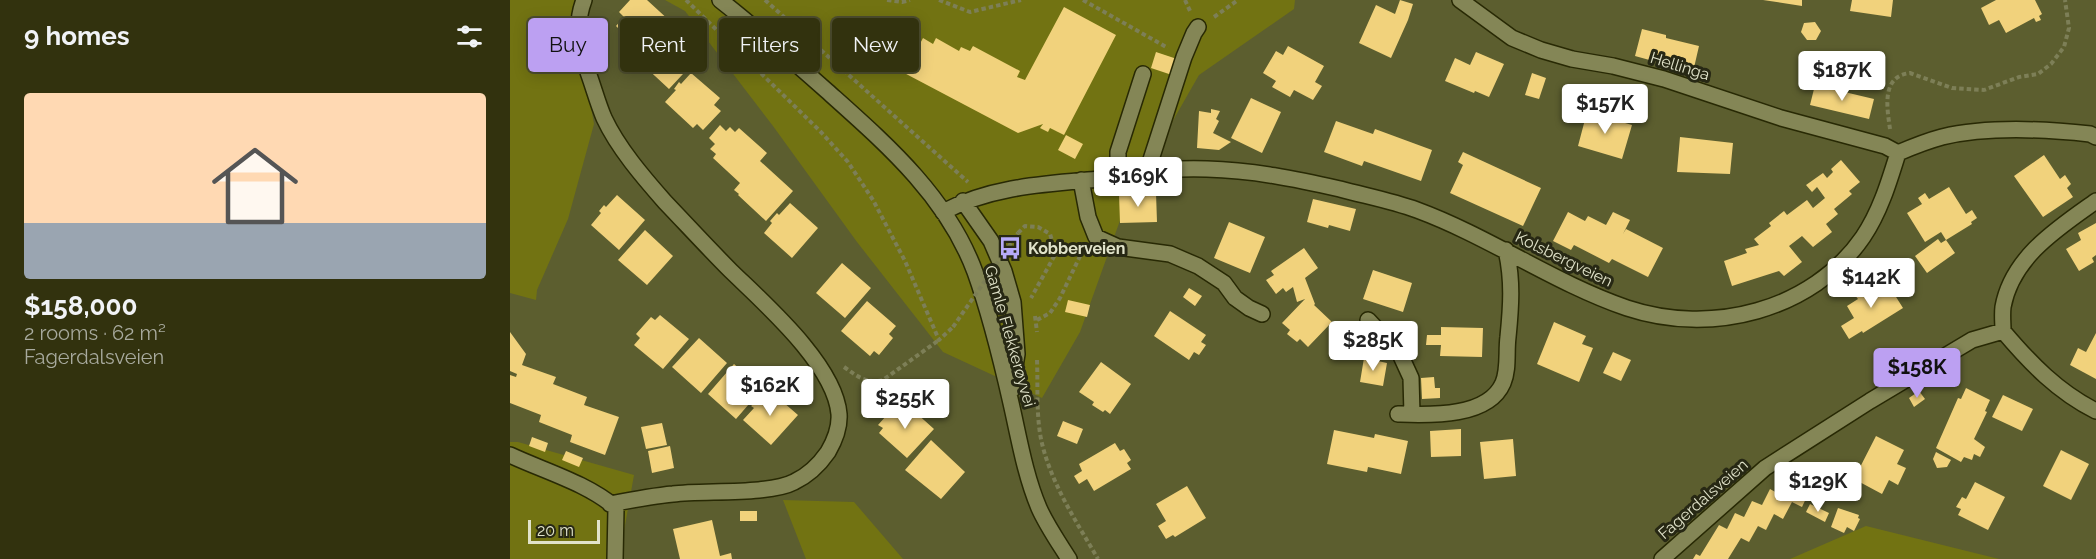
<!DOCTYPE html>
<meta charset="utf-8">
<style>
:root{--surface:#32320e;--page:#3a3a17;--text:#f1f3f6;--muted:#a8aa9e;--line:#4d4d2e;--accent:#bca0f2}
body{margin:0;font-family:Raleway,sans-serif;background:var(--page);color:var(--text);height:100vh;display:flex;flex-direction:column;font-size:22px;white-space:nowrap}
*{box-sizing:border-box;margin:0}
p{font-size:20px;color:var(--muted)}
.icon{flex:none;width:33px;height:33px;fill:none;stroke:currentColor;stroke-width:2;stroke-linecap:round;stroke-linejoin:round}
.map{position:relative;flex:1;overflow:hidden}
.details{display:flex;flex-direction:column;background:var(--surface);width:510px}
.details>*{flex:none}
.banner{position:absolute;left:18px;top:18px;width:570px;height:54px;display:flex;gap:12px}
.scale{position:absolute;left:18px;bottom:15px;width:72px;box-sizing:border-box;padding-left:6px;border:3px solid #e1e3ca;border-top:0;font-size:16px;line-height:21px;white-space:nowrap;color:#e1e3ca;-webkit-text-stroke:4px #272814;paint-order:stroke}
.price{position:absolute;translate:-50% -51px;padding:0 14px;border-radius:6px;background:#fff;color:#222;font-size:20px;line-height:39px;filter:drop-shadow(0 2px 3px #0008)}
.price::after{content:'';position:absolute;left:50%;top:36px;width:18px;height:14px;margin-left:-9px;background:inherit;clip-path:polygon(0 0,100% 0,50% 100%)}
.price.selected{background:var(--accent);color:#111}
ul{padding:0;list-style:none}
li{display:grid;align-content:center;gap:12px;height:318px;padding:0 24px}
li span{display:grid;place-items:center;height:186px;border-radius:6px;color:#555}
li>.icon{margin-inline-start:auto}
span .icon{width:108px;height:108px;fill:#fffc;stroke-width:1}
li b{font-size:26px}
h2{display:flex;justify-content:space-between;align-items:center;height:72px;padding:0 24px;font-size:26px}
.tag{padding:0 21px;border-radius:6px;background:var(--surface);box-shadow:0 3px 15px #0003,0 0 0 2px var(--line);font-size:21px;line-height:54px}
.tag.selected{background:var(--accent);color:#111}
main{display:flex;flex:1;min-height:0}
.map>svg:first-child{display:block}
.green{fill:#5c5e2f}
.forest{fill:#727312}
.building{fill:#f1d27c}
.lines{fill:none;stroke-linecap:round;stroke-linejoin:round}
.minor-casing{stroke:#282904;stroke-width:18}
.path{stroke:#7d7f57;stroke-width:4;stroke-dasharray:4.5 3;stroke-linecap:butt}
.minor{stroke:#848656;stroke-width:15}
.path-bridge{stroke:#7d7f57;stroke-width:4;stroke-dasharray:4.5 3;stroke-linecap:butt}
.labels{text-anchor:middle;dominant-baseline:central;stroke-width:6;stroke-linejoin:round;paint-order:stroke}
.street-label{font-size:16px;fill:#e1e3ca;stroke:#272814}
.poi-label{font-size:16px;font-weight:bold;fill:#e1e3ca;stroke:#272814;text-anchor:start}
</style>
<main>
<section class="details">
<h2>9 homes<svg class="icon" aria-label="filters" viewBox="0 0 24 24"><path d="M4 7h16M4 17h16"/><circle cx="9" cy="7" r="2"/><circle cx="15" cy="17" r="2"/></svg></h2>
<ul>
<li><span style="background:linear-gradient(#ffd9b3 70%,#9aa5b1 0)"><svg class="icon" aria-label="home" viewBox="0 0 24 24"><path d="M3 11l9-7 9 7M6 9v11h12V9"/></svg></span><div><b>$158,000</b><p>2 rooms · 62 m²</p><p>Fagerdalsveien</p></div></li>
</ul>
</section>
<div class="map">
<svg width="1586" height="559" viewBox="0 0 1586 559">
<rect width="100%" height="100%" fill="#424313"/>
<path class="green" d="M0 0H1586V559H0Z"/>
<path class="forest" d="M0 0H69L63 7 84 124 58 219 27 290 26 300 0 293Z
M155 0H785L784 9 689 75 617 201 570 332 532 398 433 352 347 242 263 126 175 11Z
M0 442H8L124 475 109 559H0Z
M273 500 344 502 393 559H296Z
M1356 526 1489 559H1280Z"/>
<path class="building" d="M120 0H137L161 22 153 30 186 60 159 89 131 63 137 57 106 26 114 17 109 12Z
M890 0 903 4 898 20 881 58 849 43 866 5 885 14Z
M1253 0H1292V6Z
M1342 0H1383L1381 17 1340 11Z
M1486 0H1525L1532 14 1529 16 1531 20 1526 22 1524 18 1496 33 1489 20 1479 25 1471 8Z
M554 7 606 35 554 135 540 128 538 132 530 128 533 124 508 133 381 66 387 54 401 61 413 38 423 44 426 38 449 51 451 47 460 51 463 46 510 71 507 77 515 80Z
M1305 22 1311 31 1306 40H1297L1291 32 1294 23Z
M1132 29 1156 35V38L1189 46 1183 72 1125 56Z
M778 46 814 66 805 82 812 86 803 100 784 90 780 97 762 87 766 81 753 73 766 51 773 55Z
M646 52 667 59 662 75 641 68Z
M966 52 994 64 979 97 965 91 964 93 935 81 945 58 960 65Z
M181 73 210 98 204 105 211 111 193 130 187 124 183 128 155 102 166 90 164 89 169 82 171 84Z
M1022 73 1036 78 1029 99 1015 95Z
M1305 85 1364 99 1359 119 1300 105Z
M741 98 771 112 752 153 721 138Z
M701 109 710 111 706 119 709 121 703 133 721 142 709 150 687 148 689 111 701 113Z
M1077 112 1122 125 1112 159 1068 146Z
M826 121 863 134 865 129 922 150 911 181 854 161 852 166 814 152Z
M210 125 216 131 220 127 225 132 229 128 257 153 250 161 283 191 256 221 228 195 229 194 224 190 230 183 203 158 206 154 200 149 205 144 199 138Z
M556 135 573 144 565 159 548 150Z
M1170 137 1223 143 1220 174 1167 172Z
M953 152 1031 188 1013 226 940 193 953 165 948 162Z
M1534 155 1550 179 1555 175 1561 184 1557 188 1563 197 1533 217 1504 176Z
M1331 160 1350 182 1339 191 1342 194 1324 209 1328 214 1316 224 1322 232 1303 247 1292 236 1279 246 1292 262 1274 276 1269 271 1222 286 1214 261 1237 253 1235 249 1249 245 1244 239 1261 226 1259 223 1274 211 1277 215 1297 200 1303 208 1315 198 1307 187 1302 192 1296 185 1313 173 1317 178 1323 172 1321 169Z
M1439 187 1456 214 1462 210 1467 218 1461 222 1462 224 1436 240 1431 232 1415 242 1397 213 1412 204 1408 198 1415 193 1419 199Z
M646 193 647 222 610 223 609 194Z
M107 195 135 220 109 250 81 225 91 213 89 211 94 205 96 207Z
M803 199 846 209 840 231 819 225 818 228 797 222Z
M280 203 308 228 282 258 254 233 262 223 260 221 267 213 269 215Z
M1058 212 1075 221 1078 216 1096 225 1103 212 1120 220 1113 234 1116 229 1153 248 1138 277 1102 259 1099 263 1064 245 1061 250 1043 241Z
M719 222 755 237 740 273 704 258Z
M1586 223V255L1582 258 1584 262 1569 271 1556 249 1571 240 1568 233Z
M135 230 163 256 137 285 108 260Z
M1428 239 1431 243 1436 240 1445 253 1417 273 1405 256Z
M794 248 808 268 795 278 805 304 804 305 822 322 798 347 790 339 787 342 777 334 780 330 772 323 795 299 787 302 783 287 776 292 773 288 766 294 756 280 764 275 761 271Z
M332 263 361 288 335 318 306 293Z
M863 270 902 283 893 312 853 299Z
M1376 281 1393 308 1353 333 1352 331 1339 339 1331 326 1344 318 1337 306 1348 299 1344 294 1361 283 1365 289Z
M679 288 692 296 685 306 673 297Z
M558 300 580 305 577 317 555 312Z
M357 301 386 326 379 334 383 338 369 355 364 351 360 356 331 331Z
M660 311 696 335 691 342 696 345 689 355 684 352 679 360 644 336Z
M150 315 179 339 153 369 124 345 130 338 126 334 141 317 145 320Z
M1044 322 1076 336 1072 344 1083 348 1069 382 1027 364Z
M931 327 973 328 972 357 930 356 931 345H916L917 335H931Z
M0 332 16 354 12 365 46 377 43 384 77 397 74 405 109 417 95 455 60 442 62 435 29 422 31 415 0 403V375L6 377 7 374 0 371Z
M1586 333V379L1560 365 1568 348 1576 352Z
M189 338 217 363 191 393 162 367Z
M1103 352 1121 360 1111 381 1093 373Z
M854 358 877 363 873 386 850 382Z
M591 362 621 384 600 414 595 410 593 412 582 405 584 402 569 392Z
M224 364 252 389 226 419 198 394Z
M924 377 925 388H930V398L912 399 911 378Z
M1456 388 1480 400 1475 411 1477 412 1464 439 1475 447 1470 457 1464 454 1462 460 1454 457 1451 462 1426 448 1448 398 1451 399Z
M259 390 288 415 261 445 233 420 244 408 241 406 247 401 249 402Z
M1409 391 1415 399 1404 407 1399 398Z
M1493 395 1523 409 1512 431 1482 417Z
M395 403 424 429 397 458 369 433 373 428 368 425 385 406 389 410Z
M553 421 573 429 567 444 547 436Z
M152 423 157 445 136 449 131 427Z
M951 429V456L921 457 920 431Z
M824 430 864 438 865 434 898 441 891 474 858 467 857 472 817 464Z
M1366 436 1394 450 1387 464 1396 468 1388 485 1379 480 1372 494 1344 479Z
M22 437 38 443 35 452 19 446Z
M1003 439 1006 476 974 479 970 442Z
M421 440 455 472 431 499 395 470Z
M605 443 610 451 614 449 621 460 617 463 621 469 584 491 577 479 569 484 564 476 572 471 569 464Z
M160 446 164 468 142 473 138 451Z
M1551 450 1579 464 1561 500 1533 486Z
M56 451 73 458 69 467 52 460Z
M1426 452 1441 460 1437 467 1427 468 1423 459Z
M1278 478 1300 490 1292 507 1282 502 1273 519 1264 514 1256 530 1248 526 1239 542 1231 538 1218 559H1183L1186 554 1190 556 1209 525 1217 529 1225 513 1234 517 1242 501 1252 505 1260 489 1269 494Z
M1465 482 1495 497 1478 530 1448 515 1451 509 1446 507 1452 497 1456 499Z
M677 486 696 518 665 537 663 535 656 539 648 526 656 521 646 504Z
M1300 504 1319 513 1315 522 1296 512Z
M1328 508 1349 515 1348 518 1350 519 1344 531 1337 527 1334 533 1321 527Z
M230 511H247V521H230Z
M202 520 210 556 221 553 222 559H170L163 529Z"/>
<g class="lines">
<g class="minor-casing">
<path id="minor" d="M74 0C64 26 70 50 79 75 84 89 88 104 94 118 108 148 133 177 155 202 177 225 199 249 221 271 255 304 325 365 329 414 330 428 325 440 318 452 309 465 299 475 284 482 259 495 194 490 163 494 142 496 121 500 100 504
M210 0C247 29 282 60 317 91 375 143 437 196 465 272 480 314 491 359 501 403 509 438 515 475 529 508 537 526 549 543 559 559
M950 0 1002 38 1031 50 1062 59 1103 66 1154 79 1271 118 1375 146 1388 153
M637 172 674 57 684 33 688 27
M608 176V152L633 74
M571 180 578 217 586 237 608 247 660 254 688 266 714 283 725 298 739 308 752 314
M453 201 481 241 494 271 503 302 507 354 501 391
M433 212C482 186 536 184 590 179 601 178 611 175 622 173 646 170 672 168 697 169 742 170 786 179 830 189 856 196 882 201 907 210 980 237 1044 283 1117 308 1201 336 1302 311 1353 237 1370 212 1379 182 1388 153 1402 147 1417 141 1432 137 1478 126 1534 129 1580 134L1586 137
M858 320 890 354 901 378 902 414
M1493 331C1493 323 1492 315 1493 307 1502 257 1548 228 1586 201
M888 414C919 415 978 418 993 383 999 369 996 352 998 337 1001 307 1003 280 996 250
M0 455C34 471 77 483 106 508L105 559
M1152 559 1255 468 1360 401 1462 340 1493 331C1520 363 1548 392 1586 411"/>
</g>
<path class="path" d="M176 0 310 131 338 162 363 200 395 261 429 340 443 327
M255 0 458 182
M377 0 392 2 400 0
M429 0 460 12 511 0
M573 0 658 48
M675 0 680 11
M704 17 728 0
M1380 129C1377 108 1371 76 1400 73L1442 88 1474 90 1509 77 1528 74 1541 64 1554 47 1559 28 1555 0
M508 233 515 226 528 227 540 234 546 253 521 298
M525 316 527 332
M527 320 540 313 550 298 573 250
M527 360C528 386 526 413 531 439 540 482 566 521 588 559
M334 367C347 376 356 384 373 380L429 340"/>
<use href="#minor" class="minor"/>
<path class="path-bridge" d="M443 327 508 233"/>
</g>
<defs>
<g id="bus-bare" transform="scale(1.8)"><path d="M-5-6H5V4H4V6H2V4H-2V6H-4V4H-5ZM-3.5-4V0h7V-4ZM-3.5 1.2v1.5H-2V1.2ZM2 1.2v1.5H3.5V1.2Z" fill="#b7abf8" stroke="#272814" stroke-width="2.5" paint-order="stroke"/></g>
</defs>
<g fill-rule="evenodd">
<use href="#bus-bare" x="500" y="248"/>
</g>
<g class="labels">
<g class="street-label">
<text transform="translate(1170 66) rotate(17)">Hellinga</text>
<text transform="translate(1054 259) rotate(26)">Kolsbergveien</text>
<text transform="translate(500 336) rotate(74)">Gamle Flekkerøyvei</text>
<text transform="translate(1193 499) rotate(-41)">Fagerdalsveien</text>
</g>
<g class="poi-label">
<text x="518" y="248">Kobberveien</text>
</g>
</g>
</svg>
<div class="scale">20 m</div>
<b class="price" style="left:1332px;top:102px">$187K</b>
<b class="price" style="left:1095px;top:135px">$157K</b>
<b class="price" style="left:628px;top:208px">$169K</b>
<b class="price" style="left:1361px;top:309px">$142K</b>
<b class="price" style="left:863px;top:372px">$285K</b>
<b class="price selected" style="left:1407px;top:399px">$158K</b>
<b class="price" style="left:260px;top:417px">$162K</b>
<b class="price" style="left:395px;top:430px">$255K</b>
<b class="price" style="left:1308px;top:513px">$129K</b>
<div class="banner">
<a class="tag selected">Buy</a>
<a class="tag">Rent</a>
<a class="tag">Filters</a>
<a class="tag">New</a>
</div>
</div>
</main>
